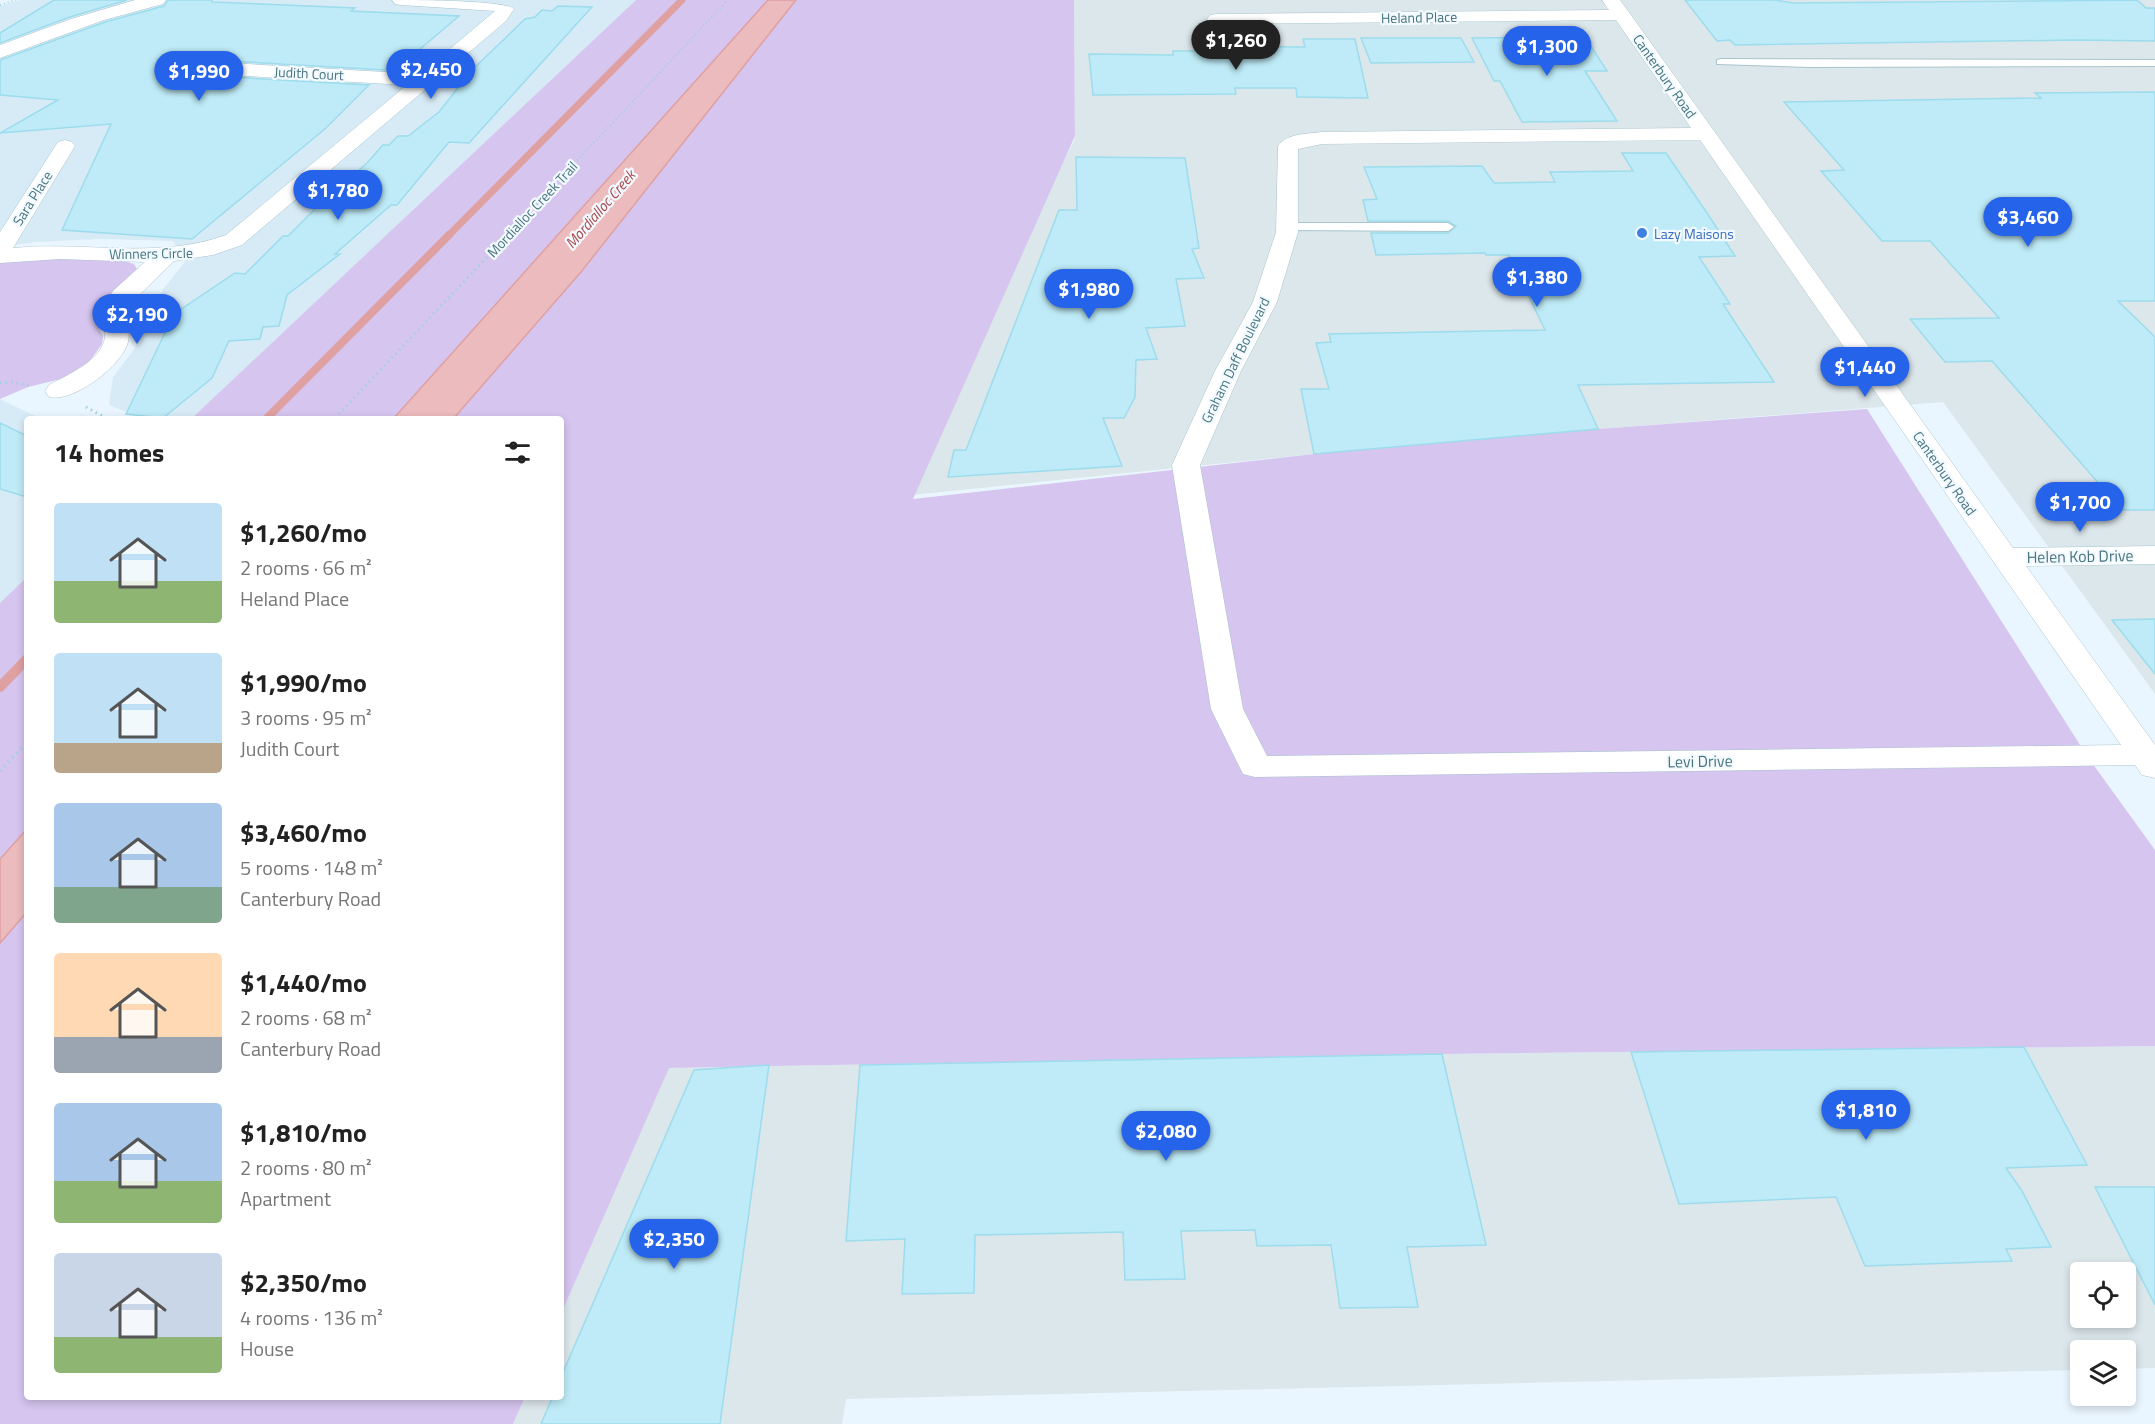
<!DOCTYPE html>
<meta charset="utf-8">
<style>
:root{--surface:#fff;--page:#f2f2f2;--text:#222;--muted:#767676;--accent:#2563eb}
body{margin:0;font-family:"Titillium Web",sans-serif;background:var(--page);color:var(--text);height:100vh;display:flex;flex-direction:column;font-size:22px;white-space:nowrap}
*{box-sizing:border-box;margin:0}
p{font-size:20px;color:var(--muted)}
.icon{flex:none;width:33px;height:33px;fill:none;stroke:currentColor;stroke-width:2;stroke-linecap:round;stroke-linejoin:round}
.map{position:relative;flex:1;overflow:hidden}
.details{position:absolute;left:24px;top:416px;width:540px;height:984px;display:flex;flex-direction:column;background:var(--surface);border-radius:6px;box-shadow:0 3px 9px #0003}
.details>*{flex:none}
.fabs{position:absolute;left:2070px;top:1262px;display:grid;gap:12px}
.fabs a{display:grid;place-items:center;width:66px;height:66px;border-radius:6px;background:var(--surface);box-shadow:0 3px 9px #0003;font-size:30px}
.price{position:absolute;translate:-50% -51px;padding:0 14px;border-radius:21px;background:var(--accent);color:#fff;font-size:20px;line-height:39px;filter:drop-shadow(0 2px 3px #0008)}
.price::after{content:'';position:absolute;left:50%;top:36px;width:18px;height:14px;margin-left:-9px;background:inherit;clip-path:polygon(0 0,100% 0,50% 100%)}
.price.current{background:#222;color:#fff}
ul{padding:0;list-style:none}
li{display:flex;align-items:center;gap:18px;height:150px;padding:0 30px}
li span{display:grid;place-items:center;flex:none;width:168px;height:120px;border-radius:6px;color:#555}
li>.icon{margin-inline-start:auto}
span .icon{width:72px;height:72px;fill:#fffc;stroke-width:1}
li b{font-size:26px}
h2{display:flex;justify-content:space-between;align-items:center;height:72px;padding:0 30px;font-size:26px}
.map>svg:first-child{display:block}
.residential{fill:#d7ebf7}
.industrial{fill:#dce7eb;fill-rule:evenodd}
.green{fill:#d6c5ef}
.water{fill:#ebbbbd;stroke:#dfa0a1;stroke-width:1.5}
.lines{fill:none;stroke-linecap:round;stroke-linejoin:round}
.stream-far2{stroke:#dfa0a1;stroke-width:7}
.stream-far1{stroke:#dfa0a1;stroke-width:8}
.stream{stroke:#dfa0a1;stroke-width:10}
.building{fill:#beebf7;stroke:#9cdcec;stroke-width:1.5}
.service-casing{stroke:#a8c4ce;stroke-width:2}
.minor-casing{stroke:#a8c4ce;stroke-width:1}
.path-far2{stroke:#a0d1dd;stroke-width:2;stroke-dasharray:1 3;stroke-linecap:butt}
.path-far1{stroke:#a0d1dd;stroke-width:3;stroke-dasharray:1.5 4;stroke-linecap:butt}
.path{stroke:#a0d1dd;stroke-width:4;stroke-dasharray:1.5 4.5;stroke-linecap:butt}
.service{fill:#fff;fill-rule:evenodd}
.minor{fill:#fff;fill-rule:evenodd}
.shop-dot{fill:#3f7fe0;stroke:#f2faff;stroke-width:2}
.labels{text-anchor:middle;dominant-baseline:central;stroke-width:4.5;stroke-linejoin:round;paint-order:stroke}
.far-street-label{font-size:14px;fill:#49747d;stroke:#f2faff}
.far-shop-label{font-size:14px;fill:#366cbe;stroke:#f2faff;text-anchor:start}
.far-water-label{font-size:15px;font-style:italic;fill:#aa4749;stroke:#f2faff}
.street-label{font-size:16px;fill:#49747d;stroke:#f2faff}
</style>
<div class="map">
<svg width="2155" height="1424" viewBox="0 0 2155 1424">
<rect width="100%" height="100%" fill="#eaf6ff"/>
<path class="residential" d="M20 0H636L192 418H141L109 405 113 377 135 348 148 316 164 288 185 262 173 241 100 239 35 242 0 247V6Z
M0 399 39 418H27V577L0 603Z"/>
<path class="industrial" d="M1074 0H2155V694L1943 402 1598 429 1314 454 892 497 1075 139Z
M2155 1046V1368L2126 1369V1350H2080V1370L846 1399 842 1424H513L525 1397 561 1396V1314L668 1068 1442 1054ZM2080 1272H2126V1317H2080Z"/>
<path class="green" d="M636 0H768L394 418H192Z
M796 0H1074L1075 136 913 499 1314 454 1598 429 1867 409 2087 756 2155 850V1046L1442 1054 669 1068 561 1314V418H454L581 272Z
M49 258 124 261 134 264 137 269 101 306 96 323 103 336 102 344 87 365 61 379 28 387 0 399V263Z
M27 577V829L0 859V603Z
M27 912V1396L525 1397 513 1424H0V943Z"/>
<path class="water" d="M768 0H796L581 272 454 418H394Z
M27 829V912L0 943V859Z"/>
<g class="lines">
<path class="stream-far2" d="M448 236 682 0"/>
<path class="stream-far1" d="M267 418 449 235"/>
<path class="stream" d="M0 687 27 659"/>
</g>
<path class="building" d="M54 0H127L70 17 0 43V33Z
M168 0H212V2L355 8 351 11 459 16 406 61 394 60 385 70 194 59 186 61 182 68 186 73 194 75 369 85 326 128 192 239 62 230 111 124 0 133 58 100 0 95V60L105 22 164 6Z
M1685 0H1775L1793 3 2137 0 2146 8H2155V41L2075 40 1735 45 1730 40 1717 41Z
M558 6 592 7 469 143 449 142 397 205H391L335 254H340L287 295 279 326 263 327 260 339 229 341 212 378 163 418 126 414 174 314 235 273 245 274 283 236H288L337 187H340L367 163 383 145H389L398 136H408L439 112 471 71 525 19 535 17 542 10 552 11Z
M1581 37 1587 40 1607 71H1585L1617 121 1522 122 1500 81H1494L1472 38Z
M1361 38H1461L1474 62 1371 63Z
M1303 39H1355L1368 98 1297 97 1296 88H1235L1236 94 1093 95 1089 54 1173 55V51H1209L1208 46 1305 47Z
M2155 92V301H2118L2155 337V510H2122L1992 361 1945 362 1910 319 1999 318 1930 241H1882L1821 171 1844 170 1784 102 2041 98 2035 93Z
M1622 153H1666L1707 213 1735 256 1699 257 1730 304H1723L1774 382 1578 385 1598 429 1314 454 1301 389H1329L1316 343 1331 342 1329 334 1545 330 1509 255H1486L1485 253 1376 255 1371 233H1448L1456 226 1448 221H1368L1363 200 1377 199 1364 167 1482 166 1494 183 1555 182 1550 172 1633 171Z
M1076 157 1185 158 1199 248 1192 249 1204 278 1176 279 1185 326 1146 328 1157 359 1136 360 1135 397 1124 418H1103L1122 466 948 477 954 450H966L1059 210H1077Z
M0 423 27 436V497L0 489Z
M2155 619V674L2112 620Z
M2024 1047 2087 1165 2006 1168 2022 1191 2051 1247 2006 1249 2012 1261 1865 1266 1836 1197 1679 1204 1631 1052Z
M1442 1054 1486 1245 1407 1247 1418 1307 1340 1308 1331 1245 1257 1246 1255 1230 1181 1231 1185 1279 1125 1280 1123 1232 975 1235 974 1293 902 1294 905 1239 846 1241 860 1065Z
M769 1065 720 1424H541L553 1396H561V1377L694 1070Z
M2095 1187H2155V1305Z"/>
<g class="lines">
<g class="service-casing">
<path id="service" d="M1721 59 2155 60V66L1809 67 1717 64V60Z
M1288 223H1448L1454 227 1448 231 1284 230 1282 227 1284 224Z"/>
</g>
<g class="minor-casing">
<path id="minor" d="M135 0H166L163 4 104 20 0 58V45L71 19Z
M392 0C413 0 504 0 514 9L506 21 242 245 213 255 174 261 124 310C125 320 131 331 128 342 122 366 73 403 49 397L45 391 49 385C67 375 102 361 105 337 106 328 101 318 100 309L114 290 145 262 60 259 0 263V232L58 142 65 140 72 142 75 146 13 248C84 241 158 260 226 235L407 85 194 73 187 71 184 67 187 63 194 61 420 74 495 11 401 5 395 4Z
M1602 0H1620L1628 11 2013 548 2155 546V564L2026 566 2155 745V778L2142 775 2135 765 1255 777 1243 774 1211 709 1172 465 1215 371 1253 302 1276 232 1278 146C1287 133 1308 134 1322 132L1691 128 1616 20 1216 24 1210 23 1207 19 1210 15 1216 14 1609 10ZM1700 140 2121 745 1267 756 1243 709 1200 465 1241 371 1277 302 1298 232V149L1322 144Z"/>
</g>
<path class="path-far2" d="M0 5 16 0
M506 236 728 0"/>
<path class="path-far1" d="M0 383 12 382 32 386
M86 407 106 418
M335 418 508 235"/>
<path class="path" d="M0 771 27 742"/>
<use href="#service" class="service"/>
<use href="#minor" class="minor"/>
</g>
<circle class="shop-dot" cx="1642" cy="233" r="6"/>
<g class="labels">
<g class="far-street-label">
<text transform="translate(1419 17) rotate(-1)">Heland Place</text>
<text transform="translate(309 73) rotate(3)">Judith Court</text>
<text transform="translate(1665 76) rotate(55)">Canterbury Road</text>
<text transform="translate(32 198) rotate(-58)">Sara Place</text>
<text transform="translate(532 209) rotate(-47)">Mordialloc Creek Trail</text>
<text transform="translate(151 253) rotate(-1)">Winners Circle</text>
<text transform="translate(1235 360) rotate(-64)">Graham Daff Boulevard</text>
<text transform="translate(1945 473) rotate(55)">Canterbury Road</text>
</g>
<g class="far-shop-label">
<text x="1654" y="233">Lazy Maisons</text>
</g>
<g class="far-water-label">
<text transform="translate(600 209) rotate(-49)">Mordialloc Creek</text>
</g>
<g class="street-label">
<text transform="translate(2080 556) rotate(-1)">Helen Kob Drive</text>
<text transform="translate(1700 761) rotate(-1)">Levi Drive</text>
</g>
</g>
</svg>
<div class="fabs">
<a><svg class="icon" aria-label="locate" viewBox="0 0 24 24"><circle cx="12" cy="12" r="6"/><path d="M12 2v4M12 18v4M2 12h4M18 12h4"/></svg></a>
<a><svg class="icon" aria-label="layers" viewBox="0 0 24 24"><path d="M12 4l9 5-9 5-9-5zM3 14l9 5 9-5"/></svg></a>
</div>
<b class="price current" style="left:1236px;top:71px">$1,260</b>
<b class="price" style="left:1547px;top:77px">$1,300</b>
<b class="price" style="left:431px;top:100px">$2,450</b>
<b class="price" style="left:199px;top:102px">$1,990</b>
<b class="price" style="left:338px;top:221px">$1,780</b>
<b class="price" style="left:2028px;top:248px">$3,460</b>
<b class="price" style="left:1537px;top:308px">$1,380</b>
<b class="price" style="left:1089px;top:320px">$1,980</b>
<b class="price" style="left:137px;top:345px">$2,190</b>
<b class="price" style="left:1865px;top:398px">$1,440</b>
<b class="price" style="left:2080px;top:533px">$1,700</b>
<b class="price" style="left:1866px;top:1141px">$1,810</b>
<b class="price" style="left:1166px;top:1162px">$2,080</b>
<b class="price" style="left:674px;top:1270px">$2,350</b>
<section class="details">
<h2>14 homes<svg class="icon" aria-label="filters" viewBox="0 0 24 24"><path d="M4 7h16M4 17h16"/><circle cx="9" cy="7" r="2"/><circle cx="15" cy="17" r="2"/></svg></h2>
<ul>
<li><span style="background:linear-gradient(#bfe0f5 65%,#8fb573 0)"><svg class="icon" aria-label="home" viewBox="0 0 24 24"><path d="M3 11l9-7 9 7M6 9v11h12V9"/></svg></span><div><b>$1,260/mo</b><p>2 rooms · 66 m²</p><p>Heland Place</p></div></li>
<li><span style="background:linear-gradient(#bfe0f5 75%,#b9a48a 0)"><svg class="icon" aria-label="home" viewBox="0 0 24 24"><path d="M3 11l9-7 9 7M6 9v11h12V9"/></svg></span><div><b>$1,990/mo</b><p>3 rooms · 95 m²</p><p>Judith Court</p></div></li>
<li><span style="background:linear-gradient(#a9c7e8 70%,#7fa58c 0)"><svg class="icon" aria-label="home" viewBox="0 0 24 24"><path d="M3 11l9-7 9 7M6 9v11h12V9"/></svg></span><div><b>$3,460/mo</b><p>5 rooms · 148 m²</p><p>Canterbury Road</p></div></li>
<li><span style="background:linear-gradient(#ffd9b3 70%,#9aa5b1 0)"><svg class="icon" aria-label="home" viewBox="0 0 24 24"><path d="M3 11l9-7 9 7M6 9v11h12V9"/></svg></span><div><b>$1,440/mo</b><p>2 rooms · 68 m²</p><p>Canterbury Road</p></div></li>
<li><span style="background:linear-gradient(#a9c7e8 65%,#8fb573 0)"><svg class="icon" aria-label="home" viewBox="0 0 24 24"><path d="M3 11l9-7 9 7M6 9v11h12V9"/></svg></span><div><b>$1,810/mo</b><p>2 rooms · 80 m²</p><p>Apartment</p></div></li>
<li><span style="background:linear-gradient(#c9d6e8 70%,#8fb573 0)"><svg class="icon" aria-label="home" viewBox="0 0 24 24"><path d="M3 11l9-7 9 7M6 9v11h12V9"/></svg></span><div><b>$2,350/mo</b><p>4 rooms · 136 m²</p><p>House</p></div></li>
</ul>
</section>
</div>
